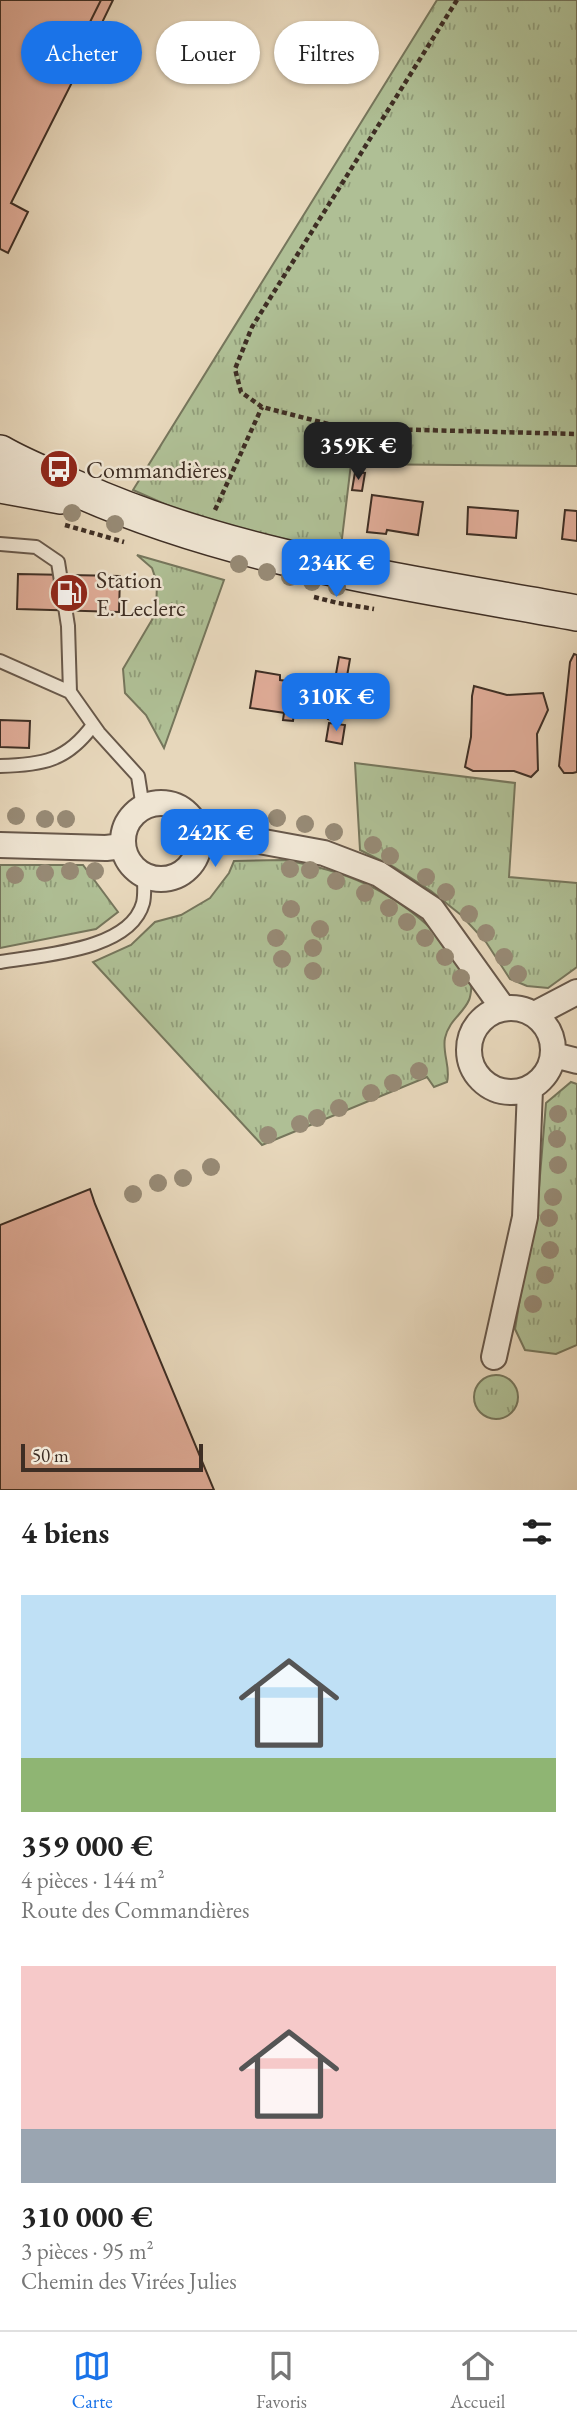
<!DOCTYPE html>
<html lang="fr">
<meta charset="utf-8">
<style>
:root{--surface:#fff;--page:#f2f2f2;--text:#222;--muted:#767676;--line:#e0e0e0;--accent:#1a73e8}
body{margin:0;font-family:"EB Garamond",serif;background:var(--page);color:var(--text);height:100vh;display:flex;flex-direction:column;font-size:26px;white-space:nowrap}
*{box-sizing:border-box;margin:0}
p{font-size:23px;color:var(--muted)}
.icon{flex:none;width:38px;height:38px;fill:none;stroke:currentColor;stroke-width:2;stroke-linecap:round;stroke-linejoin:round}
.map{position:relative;height:1490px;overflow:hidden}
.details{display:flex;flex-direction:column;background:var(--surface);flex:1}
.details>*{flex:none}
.guide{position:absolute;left:21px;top:21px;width:536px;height:63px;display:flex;gap:14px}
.scale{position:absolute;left:21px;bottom:18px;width:182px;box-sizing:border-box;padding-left:7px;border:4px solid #3e2e24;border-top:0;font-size:19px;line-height:24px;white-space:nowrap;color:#3e2e24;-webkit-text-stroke:5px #efe5d3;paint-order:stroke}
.price{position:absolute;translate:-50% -60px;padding:0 16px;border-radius:14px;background:var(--accent);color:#fff;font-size:23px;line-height:46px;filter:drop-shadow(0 2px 4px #0008)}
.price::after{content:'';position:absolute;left:50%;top:42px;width:21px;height:16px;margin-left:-10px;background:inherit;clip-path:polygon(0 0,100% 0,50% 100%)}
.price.current{background:#222;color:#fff}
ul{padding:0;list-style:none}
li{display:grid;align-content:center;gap:14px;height:371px;padding:0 21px}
li span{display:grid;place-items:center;height:217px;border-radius:0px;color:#555}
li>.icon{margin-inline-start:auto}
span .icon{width:126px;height:126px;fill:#fffc;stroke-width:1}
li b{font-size:30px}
h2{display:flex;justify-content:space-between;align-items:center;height:84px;padding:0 21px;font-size:30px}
.tag{padding:0 24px;border-radius:32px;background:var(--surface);box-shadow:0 2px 5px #0004;font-size:24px;line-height:63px}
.tag.current{background:var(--accent);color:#fff}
.tabs{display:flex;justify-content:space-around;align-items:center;height:98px;border-top:2px solid var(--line);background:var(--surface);font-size:19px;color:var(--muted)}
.tabs a{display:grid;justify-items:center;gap:4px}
.tabs .current{color:var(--accent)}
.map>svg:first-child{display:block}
.grass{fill:url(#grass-tufts);stroke:#76765c;stroke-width:2}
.building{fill:#e0ac98;stroke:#3e2e24;stroke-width:2}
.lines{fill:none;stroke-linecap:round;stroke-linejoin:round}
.service-casing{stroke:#68584a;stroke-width:16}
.minor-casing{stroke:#68584a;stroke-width:28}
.secondary-casing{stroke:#3e2e24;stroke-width:38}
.path{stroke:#3e2e24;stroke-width:4.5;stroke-dasharray:5 3.5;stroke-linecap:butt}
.service{stroke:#efe5d3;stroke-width:12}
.minor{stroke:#efe5d3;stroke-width:24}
.secondary{stroke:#efe5d3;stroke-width:35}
.tree{fill:#978a75}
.labels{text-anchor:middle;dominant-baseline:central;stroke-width:5;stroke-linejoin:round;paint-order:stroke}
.poi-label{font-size:24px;fill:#3e2e24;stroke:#efe5d3;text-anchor:start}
</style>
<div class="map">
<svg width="577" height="1490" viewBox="0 0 577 1490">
<defs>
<pattern id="grass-tufts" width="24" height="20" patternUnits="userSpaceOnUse" patternTransform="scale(1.75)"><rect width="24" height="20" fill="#afbf95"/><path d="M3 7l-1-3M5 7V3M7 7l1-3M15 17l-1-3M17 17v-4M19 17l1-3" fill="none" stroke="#909c79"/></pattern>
</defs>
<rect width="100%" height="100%" fill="#e7d7bb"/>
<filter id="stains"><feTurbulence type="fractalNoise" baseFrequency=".00286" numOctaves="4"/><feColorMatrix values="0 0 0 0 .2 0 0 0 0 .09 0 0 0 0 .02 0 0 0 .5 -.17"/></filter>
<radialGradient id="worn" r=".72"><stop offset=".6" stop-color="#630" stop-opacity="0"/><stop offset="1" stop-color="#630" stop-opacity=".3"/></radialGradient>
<path class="grass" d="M437 0H577V466L351 464 339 563 183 512 133 490Z
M137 555 224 580 164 748 146 715 125 693 123 669 156 613 157 583 152 568Z
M355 763 515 783 509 877 577 883V967L548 988 527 986 510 979 486 942 461 915 431 891 394 867 360 850Z
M283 860C345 870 392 890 438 935 451 948 461 968 472 984 471 989 471 996 469 1000 463 1014 449 1020 445 1038 442 1053 451 1068 447 1082L434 1087 427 1077 262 1145 93 962 131 945 155 922 181 915 210 898 229 873 234 861Z
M0 865H83L118 912 96 929 0 948Z
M571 1082 577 1084V1345L556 1354 525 1350 515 1329 522 1286 536 1224 546 1103Z
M474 1397a22 22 0 1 1 44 0a22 22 0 1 1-44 0Z"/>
<path class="building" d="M0 0H101L88 26 98 31 11 203 28 212 8 253 0 249Z
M101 0H113L98 31 88 26Z
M232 25 239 29 236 34 229 30Z
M355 472 365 473 362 491 352 490Z
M372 495 423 502 418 535 387 530 386 534 367 532Z
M468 507 518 511 516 538 467 534Z
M565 510 577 511V541L562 539Z
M18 574 120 576 119 612 17 609Z
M574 654 577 655V772L573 773H564L559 766 570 662Z
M339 657 350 659 339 722 328 719Z
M256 671 280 675V680L310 684 306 716 250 708Z
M474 686 507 695 543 693 548 710 537 734 538 770 531 777 514 771H473L465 767 471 737 472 696Z
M284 713 294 714 293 721 283 720Z
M0 720 30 721 29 748 0 747Z
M329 723 345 725 342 744 326 741Z
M90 1189 95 1204 214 1490H0V1225Z"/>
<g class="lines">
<g class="service-casing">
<path id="service" d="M0 544 36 547 58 562 68 626 70 692
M0 661 70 692 99 733 138 776 143 808
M0 766C42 765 67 761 93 725
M0 962C40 955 130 951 143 903 145 895 144 884 144 876"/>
</g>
<g class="minor-casing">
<path id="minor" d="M123 841a38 38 0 1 1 76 0a38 38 0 1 1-76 0Z
M199 842 237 837 324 853 379 874 432 909 503 1008
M0 845 106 848 123 846
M469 1050a42 42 0 1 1 84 0a42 42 0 1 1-84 0Z
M535 1014 577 992
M554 1055 577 1061
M494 1357 525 1217 530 1089"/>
</g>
<g class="secondary-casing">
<path id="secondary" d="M0 453C24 467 51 477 77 489 236 560 407 582 577 613
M0 485 61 496"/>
</g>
<path class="path" d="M457 0 252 327 235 369 241 392 262 407 344 428 577 434
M215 510 262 407
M65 525 124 542
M314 597 338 603 374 609"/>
<use href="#service" class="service"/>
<use href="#minor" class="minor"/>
<use href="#secondary" class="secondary"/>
</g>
<g class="tree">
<circle cx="72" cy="513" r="9"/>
<circle cx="115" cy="524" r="9"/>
<circle cx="239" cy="564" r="9"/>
<circle cx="267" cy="572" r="9"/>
<circle cx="290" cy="577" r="9"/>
<circle cx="312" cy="582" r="9"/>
<circle cx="337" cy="587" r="9"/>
<circle cx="16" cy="816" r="9"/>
<circle cx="277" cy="818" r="9"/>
<circle cx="45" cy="819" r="9"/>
<circle cx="66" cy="819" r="9"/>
<circle cx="305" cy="824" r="9"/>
<circle cx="334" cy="832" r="9"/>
<circle cx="373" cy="845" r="9"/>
<circle cx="390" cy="856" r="9"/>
<circle cx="290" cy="869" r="9"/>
<circle cx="310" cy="870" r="9"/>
<circle cx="70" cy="871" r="9"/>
<circle cx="95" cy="871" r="9"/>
<circle cx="45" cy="873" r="9"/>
<circle cx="15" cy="875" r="9"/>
<circle cx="426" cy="877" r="9"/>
<circle cx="336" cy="881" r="9"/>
<circle cx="446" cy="892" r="9"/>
<circle cx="365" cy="893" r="9"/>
<circle cx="389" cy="908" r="9"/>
<circle cx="291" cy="909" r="9"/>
<circle cx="469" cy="914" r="9"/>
<circle cx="407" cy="922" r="9"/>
<circle cx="320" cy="929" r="9"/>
<circle cx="486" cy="933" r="9"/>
<circle cx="276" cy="938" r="9"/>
<circle cx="425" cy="938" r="9"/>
<circle cx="313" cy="948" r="9"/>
<circle cx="445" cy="957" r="9"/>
<circle cx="504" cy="957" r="9"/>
<circle cx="282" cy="959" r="9"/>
<circle cx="313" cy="971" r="9"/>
<circle cx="518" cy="974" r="9"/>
<circle cx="461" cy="978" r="9"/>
<circle cx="419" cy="1071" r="9"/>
<circle cx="393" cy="1083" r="9"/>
<circle cx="371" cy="1093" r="9"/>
<circle cx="339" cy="1108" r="9"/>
<circle cx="558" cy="1114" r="9"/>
<circle cx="317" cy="1118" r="9"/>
<circle cx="300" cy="1124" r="9"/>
<circle cx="268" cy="1135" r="9"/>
<circle cx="557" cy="1139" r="9"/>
<circle cx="558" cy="1165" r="9"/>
<circle cx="211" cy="1167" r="9"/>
<circle cx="183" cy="1178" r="9"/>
<circle cx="158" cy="1183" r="9"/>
<circle cx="133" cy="1194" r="9"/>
<circle cx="553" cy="1197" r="9"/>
<circle cx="549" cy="1218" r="9"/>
<circle cx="550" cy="1250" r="9"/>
<circle cx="545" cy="1275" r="9"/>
<circle cx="533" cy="1304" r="9"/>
</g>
<defs>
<g id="bus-disc" transform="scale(2.0125)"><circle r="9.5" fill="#8f2418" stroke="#efe5d3"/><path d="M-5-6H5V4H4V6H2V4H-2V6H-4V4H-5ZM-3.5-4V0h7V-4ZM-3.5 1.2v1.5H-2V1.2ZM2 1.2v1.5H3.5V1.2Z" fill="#fff"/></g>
<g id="fuel-disc" transform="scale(2.0125)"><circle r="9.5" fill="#8f2418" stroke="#efe5d3"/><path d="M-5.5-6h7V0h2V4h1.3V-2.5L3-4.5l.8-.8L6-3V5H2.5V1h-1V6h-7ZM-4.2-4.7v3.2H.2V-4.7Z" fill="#fff"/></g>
</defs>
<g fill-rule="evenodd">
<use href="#bus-disc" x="59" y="469"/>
<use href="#fuel-disc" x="69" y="593"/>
</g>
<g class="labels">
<g class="poi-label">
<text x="86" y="469">Commandières</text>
<text x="96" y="579">Station<tspan x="96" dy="28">E. Leclerc</tspan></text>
</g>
</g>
<rect width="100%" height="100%" filter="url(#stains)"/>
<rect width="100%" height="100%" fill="url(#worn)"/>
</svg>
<div class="scale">50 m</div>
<b class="price current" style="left:358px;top:482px">359K €</b>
<b class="price" style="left:336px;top:599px">234K €</b>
<b class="price" style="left:336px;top:733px">310K €</b>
<b class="price" style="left:215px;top:869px">242K €</b>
<div class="guide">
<a class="tag current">Acheter</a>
<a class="tag">Louer</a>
<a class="tag">Filtres</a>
</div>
</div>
<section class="details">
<h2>4 biens<svg class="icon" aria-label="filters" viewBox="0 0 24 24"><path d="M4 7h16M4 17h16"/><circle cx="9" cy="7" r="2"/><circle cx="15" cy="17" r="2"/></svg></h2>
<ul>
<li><span style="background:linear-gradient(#bfe0f5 75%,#8fb573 0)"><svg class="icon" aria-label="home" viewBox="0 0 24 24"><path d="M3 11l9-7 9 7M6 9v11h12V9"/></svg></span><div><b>359 000 €</b><p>4 pièces · 144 m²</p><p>Route des Commandières</p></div></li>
<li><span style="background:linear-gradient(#f6c9c9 75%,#9aa5b1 0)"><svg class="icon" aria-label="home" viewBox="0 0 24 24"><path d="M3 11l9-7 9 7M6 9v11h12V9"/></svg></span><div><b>310 000 €</b><p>3 pièces · 95 m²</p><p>Chemin des Virées Julies</p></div></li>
</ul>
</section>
<nav class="tabs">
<a class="current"><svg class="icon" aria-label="map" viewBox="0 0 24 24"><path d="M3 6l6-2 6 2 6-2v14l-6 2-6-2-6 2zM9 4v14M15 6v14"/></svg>Carte</a>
<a><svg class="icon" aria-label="saved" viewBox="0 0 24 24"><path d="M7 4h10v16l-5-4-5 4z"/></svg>Favoris</a>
<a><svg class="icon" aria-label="home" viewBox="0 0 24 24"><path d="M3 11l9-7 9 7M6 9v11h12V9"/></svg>Accueil</a>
</nav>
